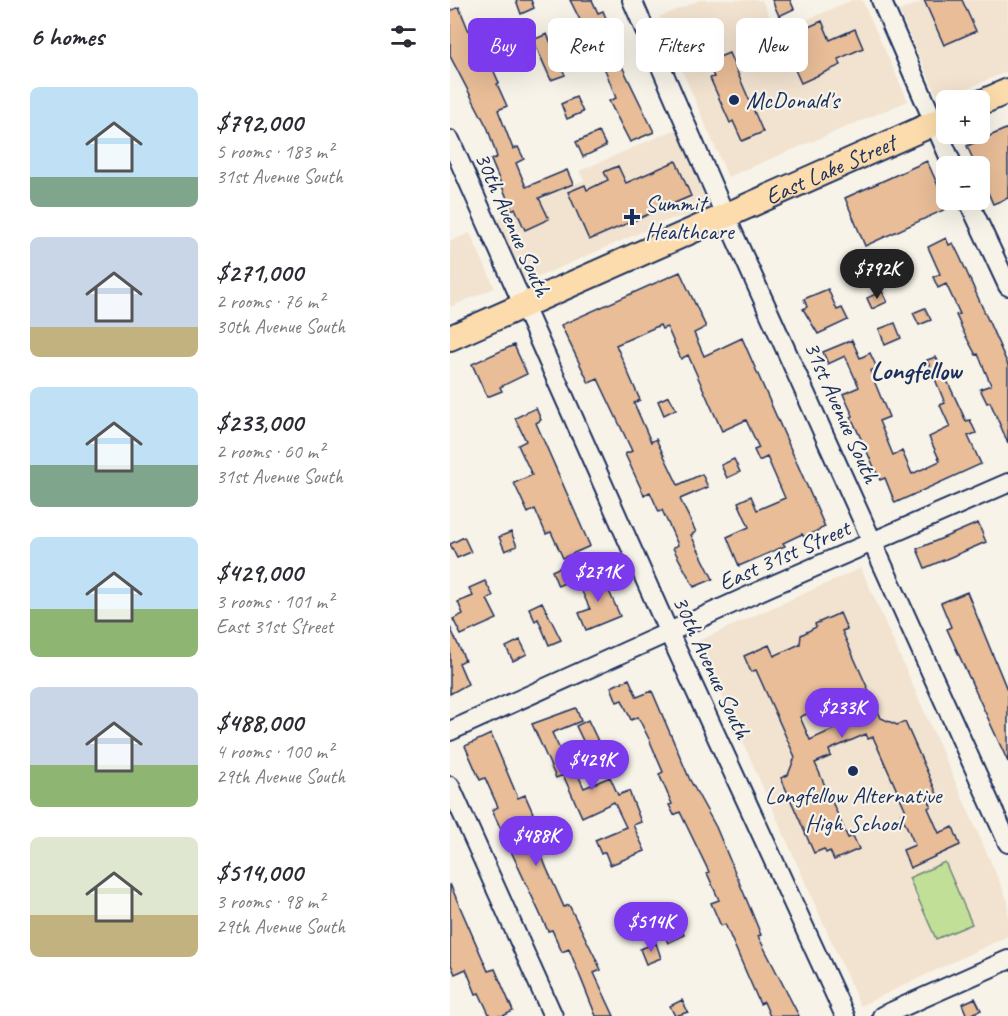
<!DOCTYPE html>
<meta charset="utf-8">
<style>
:root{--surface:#fff;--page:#f7f7f7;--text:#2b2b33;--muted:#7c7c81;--accent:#7c3aed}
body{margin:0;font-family:Caveat,sans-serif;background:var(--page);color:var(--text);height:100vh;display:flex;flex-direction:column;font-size:22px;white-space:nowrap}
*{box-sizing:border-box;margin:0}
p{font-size:20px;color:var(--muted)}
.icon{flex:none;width:33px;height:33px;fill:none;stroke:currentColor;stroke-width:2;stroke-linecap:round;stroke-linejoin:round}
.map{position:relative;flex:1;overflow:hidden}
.drawer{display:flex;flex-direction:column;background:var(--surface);width:450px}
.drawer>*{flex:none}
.top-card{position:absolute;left:18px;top:18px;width:450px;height:54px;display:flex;gap:12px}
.buttons{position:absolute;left:486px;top:90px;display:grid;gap:12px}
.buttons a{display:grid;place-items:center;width:54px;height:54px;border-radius:9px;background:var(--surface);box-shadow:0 6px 24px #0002;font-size:30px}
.price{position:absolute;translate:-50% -51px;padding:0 14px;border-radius:21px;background:var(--accent);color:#fff;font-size:20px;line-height:39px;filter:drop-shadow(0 2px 3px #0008)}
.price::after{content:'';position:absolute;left:50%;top:36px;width:18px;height:14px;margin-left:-9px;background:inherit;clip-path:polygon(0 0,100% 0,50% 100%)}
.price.on{background:#222;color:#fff}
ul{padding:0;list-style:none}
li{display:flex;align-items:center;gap:18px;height:150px;padding:0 30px}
li span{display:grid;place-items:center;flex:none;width:168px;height:120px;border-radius:9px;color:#555}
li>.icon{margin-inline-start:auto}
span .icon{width:72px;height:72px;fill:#fffc;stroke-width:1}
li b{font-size:26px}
h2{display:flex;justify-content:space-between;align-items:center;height:72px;padding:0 30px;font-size:26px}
.pill{padding:0 21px;border-radius:9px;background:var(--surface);box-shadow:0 6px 24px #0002;font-size:21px;line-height:54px}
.pill.on{background:var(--accent);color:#fff}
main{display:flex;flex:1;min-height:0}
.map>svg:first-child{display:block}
.built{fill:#f2e3d0}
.green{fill:#c1df97;stroke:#6e877a;stroke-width:1.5}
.building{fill:#e8bd98;stroke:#1b2f5e;stroke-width:1.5;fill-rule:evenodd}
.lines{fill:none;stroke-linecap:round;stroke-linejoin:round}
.minor-casing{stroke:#1b2f5e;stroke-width:22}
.major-casing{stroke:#1b2f5e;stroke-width:28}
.minor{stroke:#f7f3e8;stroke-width:18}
.major{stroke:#fcdcac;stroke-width:24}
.poi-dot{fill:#1b2f5e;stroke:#f7f3e8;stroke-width:2}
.labels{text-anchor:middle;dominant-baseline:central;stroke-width:4.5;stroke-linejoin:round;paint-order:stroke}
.poi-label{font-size:24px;fill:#1b2f5e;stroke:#f7f3e8;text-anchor:start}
.street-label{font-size:24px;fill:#1b2f5e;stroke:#f7f3e8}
.neighbourhood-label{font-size:26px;font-weight:bold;fill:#1b2f5e;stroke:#f7f3e8}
</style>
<main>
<section class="drawer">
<h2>6 homes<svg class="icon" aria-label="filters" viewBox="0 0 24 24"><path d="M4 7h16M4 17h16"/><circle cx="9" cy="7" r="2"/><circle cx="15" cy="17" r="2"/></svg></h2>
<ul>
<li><span style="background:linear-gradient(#bfe0f5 75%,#7fa58c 0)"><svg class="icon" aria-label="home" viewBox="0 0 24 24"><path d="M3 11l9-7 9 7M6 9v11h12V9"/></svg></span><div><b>$792,000</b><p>5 rooms · 183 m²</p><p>31st Avenue South</p></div></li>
<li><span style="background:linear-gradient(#c9d6e8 75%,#c2b280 0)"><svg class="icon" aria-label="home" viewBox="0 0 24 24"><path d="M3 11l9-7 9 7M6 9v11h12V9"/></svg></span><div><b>$271,000</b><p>2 rooms · 76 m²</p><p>30th Avenue South</p></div></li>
<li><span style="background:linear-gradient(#bfe0f5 65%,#7fa58c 0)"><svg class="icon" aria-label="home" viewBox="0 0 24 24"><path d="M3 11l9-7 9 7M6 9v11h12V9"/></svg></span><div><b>$233,000</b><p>2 rooms · 60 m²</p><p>31st Avenue South</p></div></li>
<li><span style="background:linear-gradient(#bfe0f5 60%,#8fb573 0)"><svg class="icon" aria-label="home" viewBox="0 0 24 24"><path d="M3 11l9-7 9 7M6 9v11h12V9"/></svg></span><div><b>$429,000</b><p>3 rooms · 101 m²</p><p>East 31st Street</p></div></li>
<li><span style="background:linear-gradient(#c9d6e8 65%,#8fb573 0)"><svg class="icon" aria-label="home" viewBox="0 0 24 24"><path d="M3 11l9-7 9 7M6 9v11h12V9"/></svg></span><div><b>$488,000</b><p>4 rooms · 100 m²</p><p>29th Avenue South</p></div></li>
<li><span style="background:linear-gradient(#dfe7d0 65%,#c2b280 0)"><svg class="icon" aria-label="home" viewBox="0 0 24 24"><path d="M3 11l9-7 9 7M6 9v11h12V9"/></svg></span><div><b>$514,000</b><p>3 rooms · 98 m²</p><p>29th Avenue South</p></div></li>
</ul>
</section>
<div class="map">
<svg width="558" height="1016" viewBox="0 0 558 1016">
<rect width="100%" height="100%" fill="#f7f3e8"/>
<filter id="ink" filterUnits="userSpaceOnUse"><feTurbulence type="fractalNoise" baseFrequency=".0167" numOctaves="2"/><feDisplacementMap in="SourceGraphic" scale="12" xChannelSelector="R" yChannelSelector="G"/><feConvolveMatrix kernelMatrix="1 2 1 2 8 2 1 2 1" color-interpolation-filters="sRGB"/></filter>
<g filter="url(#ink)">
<path class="built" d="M250 0H312L327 33 402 0H412L458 101 278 177 209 17Z
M476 0H558V71L519 88 513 94 497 100H492L486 94 449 11Z
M231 127 259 198 255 208 238 216 221 219 79 281 73 278 46 220 134 180 129 171Z
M20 233 45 288 0 307V241Z
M411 568 558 901V936L410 1006 248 641Z"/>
<path class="green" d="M495 862 522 924 486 939 459 878Z"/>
<path class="building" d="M66 0H81L84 8 71 14Z
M120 0H142L148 13 153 11 171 54 167 56 204 132 180 142 159 101 166 98 156 72Z
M322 0H340L344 9 329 16Z
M474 0H512L526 31 494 45Z
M9 7 32 63 39 60 49 83 47 84 57 106 48 110 63 149 68 147 74 159 66 163 76 187 117 170 123 184 89 198 99 219 75 230 65 208 62 210 41 160 47 157 38 129 0 56V11Z
M372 21 380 40 405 29 413 48 388 59 391 65 351 83 331 39Z
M97 34 115 75 101 80 83 40Z
M279 53 313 132 292 141 283 121 280 123 260 78 264 77 257 62Z
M126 97 133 112 117 119 111 104Z
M558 128V198L543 204 530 174V166H526L517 146Z
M149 132 156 146 133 157 126 142Z
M226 161 241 196 139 240 118 192 135 185 137 190 158 180 154 172 168 166 176 183Z
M477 161 498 208 415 246 395 198Z
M496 238 499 245 503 243 510 257 558 365V443L540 402 537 403 530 389 541 385 528 354 526 355 514 333 506 315 510 314 496 284 488 288 483 277 490 274 478 247Z
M230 272 256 327 244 333 254 356 292 338 375 527 354 537 352 534 333 543 335 546 289 566 277 537 299 527 288 502 301 496 307 510 335 498 317 457 309 461 304 450 309 448 296 420 272 431 238 355 231 359 217 327 212 329 210 325 166 345 190 400 184 403 201 442 206 439 228 485 252 474 258 487 230 499 246 532 241 535 263 579 244 587 223 548 228 545 212 510 209 512 200 492 194 495 175 454 182 451 148 379 139 383 111 325Z
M378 289 387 310 392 308 398 320 368 334 353 309 357 307 354 299Z
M432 291 437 302 422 309 417 298Z
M475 308 481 320 469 325 463 313Z
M445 323 451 338 435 345 429 329Z
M402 340 410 358 420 353 427 368 420 371 439 417 429 421 443 455 452 451 462 474 490 461 479 437 500 427 490 405 495 403 477 360 486 357 516 421 520 420 526 433 518 436 531 464 445 503 435 478 430 480 401 417 403 416 393 394 409 387 395 356 378 364 373 352Z
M64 345 77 374 50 387 52 391 37 397 22 364Z
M219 396 226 409 214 415 208 401Z
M86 408 91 420 86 423 140 546 113 558 101 532 96 534 85 509 78 513 64 483 82 475 68 445 76 441 65 418Z
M284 459 290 472 277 478 271 465Z
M528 523 536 542 475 568 467 549Z
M61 532 67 546 55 551 49 537Z
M14 537 21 552 7 558 0 544Z
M124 561 130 576 108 586 102 571Z
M152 575 170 616 136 630 129 613 140 609 129 585Z
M35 581 43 596 37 599 47 619 11 635 3 619 13 614 8 602 23 596 19 588Z
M517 592 558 692V762L497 629 501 627 491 603Z
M92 602 111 640 99 645 88 619 85 621 79 608Z
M390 613 397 629 392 631 431 718 447 725 455 722 488 796 479 800 481 806 478 808 489 833 503 827 510 845 460 868 453 850 465 845 451 814 456 811 423 737 418 739 416 734 379 750 381 756 365 763 398 838 403 836 409 849 384 860 380 851 376 853 374 849 364 853 331 778 338 775 345 757 306 670 301 672 294 656 319 645 324 656 350 644 351 635 366 627 365 624ZM398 696 408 718 360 740 350 717Z
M0 627 15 660 9 663 18 684 0 694Z
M70 640 77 654 63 661 56 647Z
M179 679 187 697 202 691 240 780 266 827 300 908 311 935 308 936 349 1016H320L314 1002 310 1004 275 924 271 926 261 903 269 900 257 873 259 872 230 812 224 815 219 805 222 804 209 774 213 772 199 739 188 717 181 720 172 700 167 702 161 687Z
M126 708 131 721 102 733 114 758 119 755 134 788 160 777 168 795 179 791 191 822 183 825 195 851 160 865 155 852 151 854 145 840 176 827 164 802 132 817 113 775 106 778 82 724Z
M138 720 148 741 136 747 126 726Z
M41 734 68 798 75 795 83 813 80 815 91 842 87 844 97 869 114 907 119 905 145 957 151 970 144 973 164 1016H146L119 949 112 952 102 930 98 931 42 810 48 807 35 778 30 780 15 746Z
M0 884 38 971 45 969 63 1011 53 1016H40L29 993 26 994 16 969 5 974 0 962Z
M228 921 234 935 218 943 211 928Z
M206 943 211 958 196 964 190 949Z
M525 998 531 1010 517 1016 512 1004Z
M232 1000 238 1012 225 1016 220 1006Z"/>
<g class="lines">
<g class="minor-casing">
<path id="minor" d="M182 0 275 215 558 843
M431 0 503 166
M0 140 219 633 395 1016
M518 200 558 286
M0 731 321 586 558 483
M0 786 103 1016
M432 1016 558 960"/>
</g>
<g class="major-casing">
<g id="major">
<path d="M530 103 558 91"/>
<path id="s1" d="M0 338 496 118"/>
</g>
</g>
<use href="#minor" class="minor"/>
<use href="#major" class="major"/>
</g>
</g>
<g class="poi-dot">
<circle cx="284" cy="100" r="6"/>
<path d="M179 208h6v6h6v6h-6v6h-6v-6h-6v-6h6z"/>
<circle cx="403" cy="771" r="6"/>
</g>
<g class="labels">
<g class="poi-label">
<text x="296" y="100">McDonald's</text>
<text x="195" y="203">Summit<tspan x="195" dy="28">Healthcare</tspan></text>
<text x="403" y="795" text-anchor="middle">Longfellow Alternative<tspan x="403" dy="28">High School</tspan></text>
</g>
<g class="street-label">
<text stroke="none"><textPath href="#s1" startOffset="416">East Lake Street</textPath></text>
<text transform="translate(63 224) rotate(66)">30th Avenue South</text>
<text transform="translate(392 412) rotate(66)">31st Avenue South</text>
<text transform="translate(334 555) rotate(-24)">East 31st Street</text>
<text transform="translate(262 667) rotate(65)">30th Avenue South</text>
</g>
<g class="neighbourhood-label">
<text x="466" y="370">Longfellow</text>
</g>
</g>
</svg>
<div class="buttons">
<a>+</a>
<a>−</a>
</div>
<b class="price on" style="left:427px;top:300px">$792K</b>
<b class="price" style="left:148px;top:603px">$271K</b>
<b class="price" style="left:392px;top:739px">$233K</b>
<b class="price" style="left:142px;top:791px">$429K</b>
<b class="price" style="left:86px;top:867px">$488K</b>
<b class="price" style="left:201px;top:953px">$514K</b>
<div class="top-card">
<a class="pill on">Buy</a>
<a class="pill">Rent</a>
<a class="pill">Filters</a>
<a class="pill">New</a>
</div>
</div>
</main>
